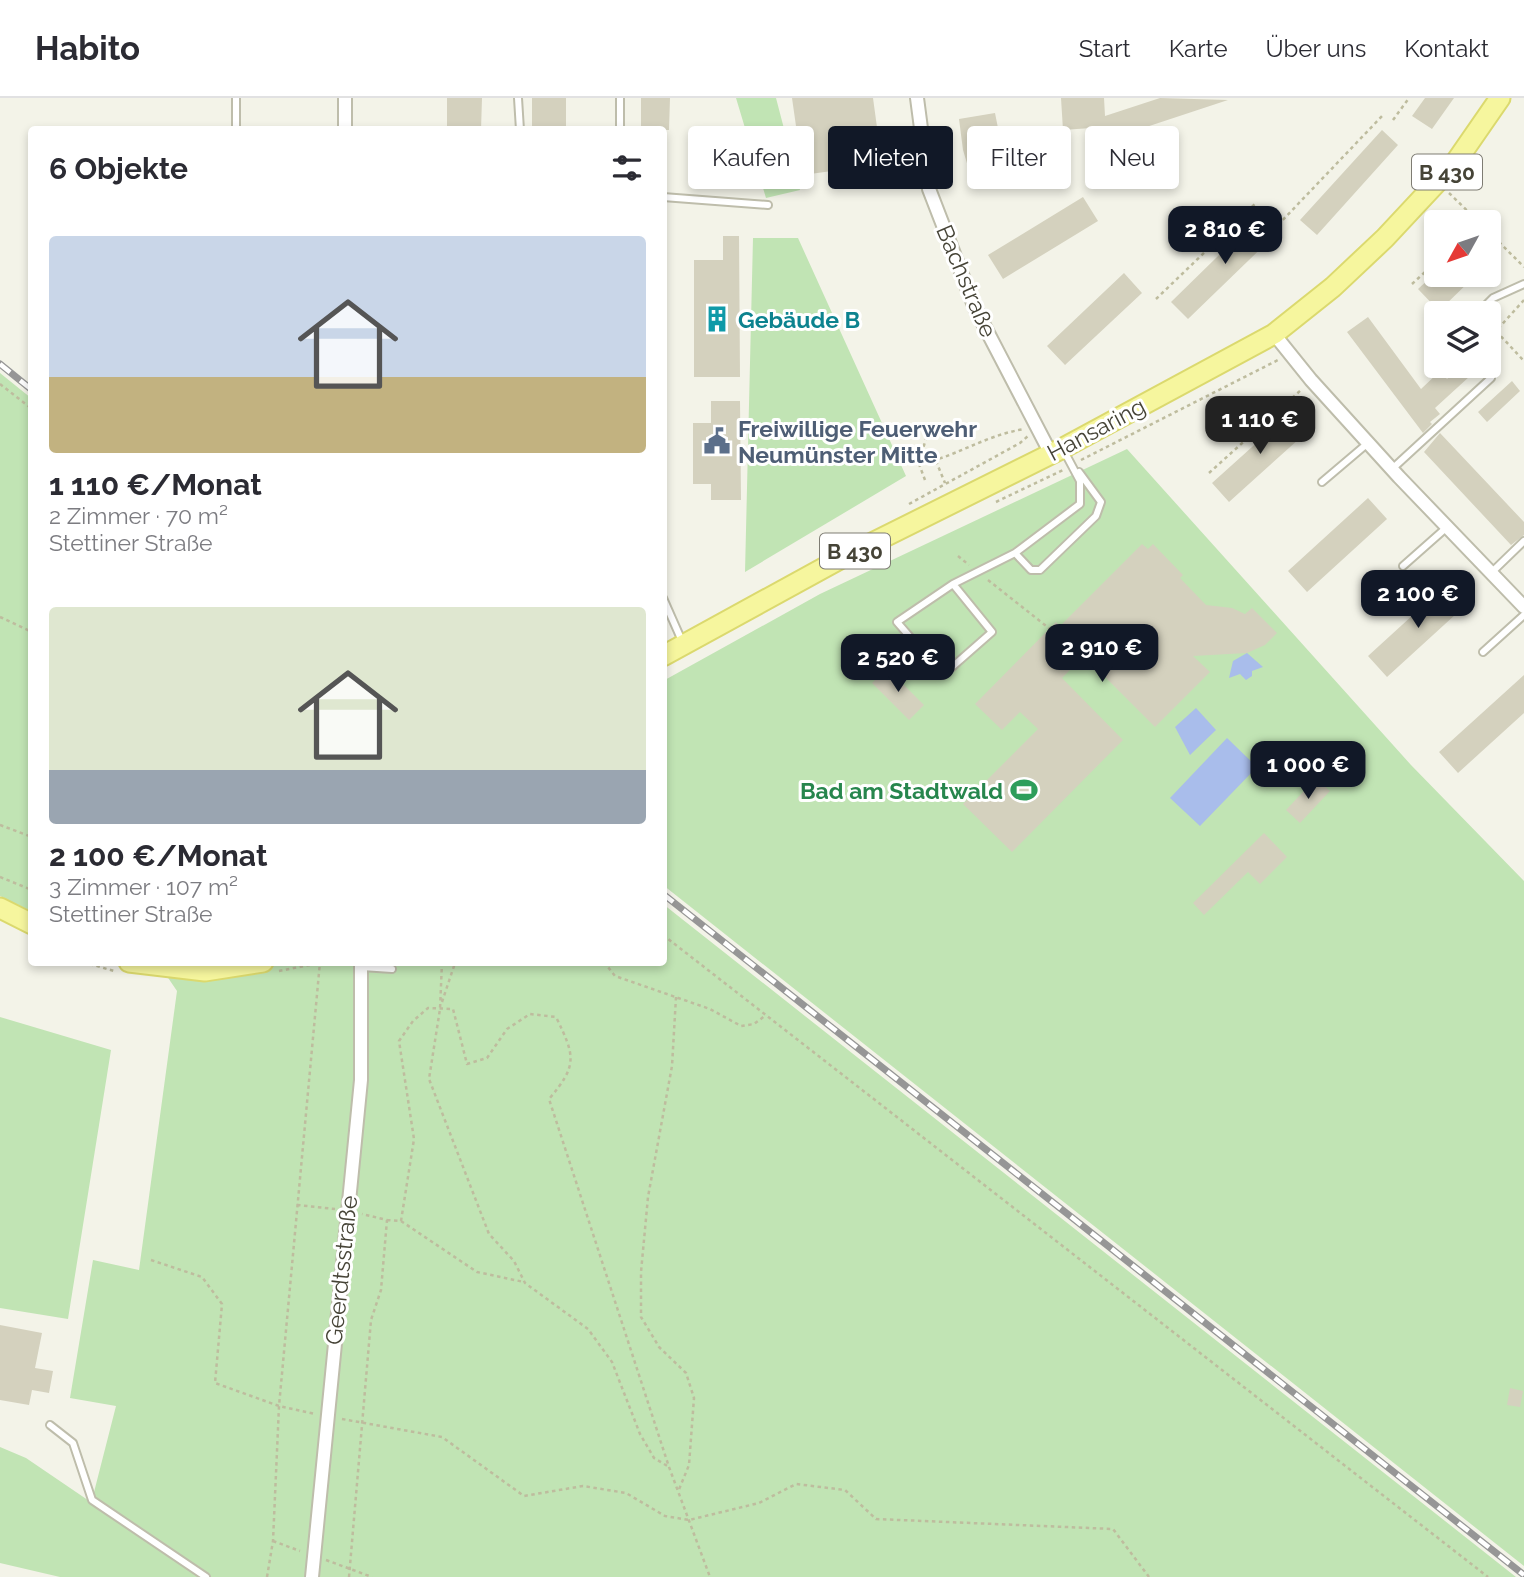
<!DOCTYPE html>
<html lang="de">
<meta charset="utf-8">
<style>
:root{--surface:#fff;--page:#f2f2f3;--text:#2b2b33;--muted:#7c7c81;--line:#e1e1e2;--accent:#111827}
body{margin:0;font-family:Raleway,sans-serif;background:var(--page);color:var(--text);height:100vh;display:flex;flex-direction:column;font-size:26px;white-space:nowrap}
*{box-sizing:border-box;margin:0}
p{font-size:23px;color:var(--muted)}
.icon{flex:none;width:38px;height:38px;fill:none;stroke:currentColor;stroke-width:2;stroke-linecap:round;stroke-linejoin:round}
.map{position:relative;flex:1;overflow:hidden}
.details{position:absolute;left:28px;top:28px;width:639px;height:840px;display:flex;flex-direction:column;background:var(--surface);border-radius:7px;box-shadow:0 4px 10px #0003}
.details>*{flex:none}
.guide{position:absolute;left:688px;top:28px;width:665px;height:63px;display:flex;gap:14px}
.needle{width:46px;rotate:230deg}
.buttons{position:absolute;left:1424px;top:112px;display:grid;gap:14px}
.buttons a{display:grid;place-items:center;width:77px;height:77px;border-radius:7px;background:var(--surface);box-shadow:0 4px 10px #0003;font-size:35px}
.price{position:absolute;translate:-50% -60px;padding:0 16px;border-radius:14px;background:var(--accent);color:#fff;font-size:23px;line-height:46px;filter:drop-shadow(0 2px 4px #0008)}
.price::after{content:'';position:absolute;left:50%;top:42px;width:21px;height:16px;margin-left:-10px;background:inherit;clip-path:polygon(0 0,100% 0,50% 100%)}
.price.on{background:#222;color:#fff}
ul{padding:0;list-style:none}
li{display:grid;align-content:center;gap:14px;height:371px;padding:0 21px}
li span{display:grid;place-items:center;height:217px;border-radius:7px;color:#555}
li>.icon{margin-inline-start:auto}
span .icon{width:126px;height:126px;fill:#fffc;stroke-width:1}
li b{font-size:30px}
h2{display:flex;justify-content:space-between;align-items:center;height:84px;padding:0 21px;font-size:30px}
.tag{padding:0 24px;border-radius:7px;background:var(--surface);box-shadow:0 4px 10px #0003;font-size:24px;line-height:63px}
.tag.on{background:var(--accent);color:#fff}
header{display:flex;align-items:center;gap:42px;box-sizing:border-box;height:98px;padding:0 35px;background:var(--surface);border-bottom:2px solid var(--line)}
header strong{font-size:33px}
nav{display:flex;gap:38px;margin-inline-start:auto;font-size:24px}
.map>svg:first-child{display:block}
.green{fill:#c1e4b4}
.water{fill:#a9bdeb}
.building{fill:#d4d1be}
.lines{fill:none;stroke-linecap:round;stroke-linejoin:round}
.service-casing{stroke:#bebdab;stroke-width:10}
.minor-casing{stroke:#bebdab;stroke-width:16}
.primary-casing{stroke:#dbd96e;stroke-width:23}
.path{stroke:#bebc9e;stroke-width:2.5;stroke-dasharray:3.5 3.5;stroke-linecap:butt}
.service{stroke:#fff;stroke-width:6}
.minor{stroke:#fff;stroke-width:12}
.primary{stroke:#f6f69e;stroke-width:19}
.rail-casing{stroke:#969696;stroke-width:7}
.rail{stroke:#fff;stroke-width:4.5;stroke-dasharray:13;stroke-linecap:butt}
.labels{text-anchor:middle;dominant-baseline:central;stroke-width:6;stroke-linejoin:round;paint-order:stroke}
.shield{fill:#fff;stroke:#7e7c73;stroke-width:2}
.shield-label{font-size:21px;font-weight:bold;fill:#464437}
.street-label{font-size:23px;fill:#464437;stroke:#fff}
.culture-label{font-size:23px;font-weight:bold;fill:#0d838f;stroke:#fff;text-anchor:start}
.service-label{font-size:23px;font-weight:bold;fill:#4e5e75;stroke:#fff;text-anchor:start}
.leisure-label{font-size:23px;font-weight:bold;fill:#27864d;stroke:#fff;text-anchor:end}
</style>
<header>
<strong>Habito</strong>
<nav><a>Start</a><a>Karte</a><a>Über uns</a><a>Kontakt</a></nav>
</header>
<div class="map">
<svg width="1524" height="1479" viewBox="0 0 1524 1479">
<rect width="100%" height="100%" fill="#f3f3e8"/>
<path class="green" d="M736 0H776L800 92 766 100Z
M753 140H798L906 378 745 474Z
M0 275 31 300V813L0 798Z
M1127 351 1411 667 1524 783V1468L663 787V583L820 496Z
M663 806 1516 1479H206L92 1402 116 1308 70 1300 93 1162 139 1172 177 893 158 865 663 864Z
M0 919 111 952 68 1221 0 1210Z
M0 1349 26 1360 201 1479H60L0 1465Z"/>
<path class="water" d="M1247 555 1263 569 1252 573V578L1246 582 1240 576 1229 580 1233 563Z
M1196 610 1216 632 1190 657 1175 629Z
M1227 640 1257 669 1200 728 1170 700Z"/>
<path class="building" d="M447 0H482L481 32H447Z
M532 0H566V32H532Z
M641 0H670L669 32H641Z
M792 0H873L882 66 803 77Z
M1061 0H1104L1105 18 1160 0 1228 2 1122 37 1119 28 1063 32Z
M1425 0H1454L1432 31 1412 18Z
M995 15 998 30 992 31 1003 60 969 72 963 52 959 21Z
M1382 32 1398 47 1317 137 1300 122Z
M1083 99 1098 123 1003 181 988 157Z
M1262 115 1279 133 1188 221 1171 204Z
M723 138H739L740 279H694V162H723Z
M1124 175 1142 195 1065 267 1047 248Z
M1433 177H1476L1439 213 1418 191Z
M1368 219 1421 291 1440 273 1447 281 1461 268H1481L1435 310 1440 316 1430 324 1432 326 1423 335 1347 234Z
M1512 283 1520 293 1487 324 1478 314Z
M711 303H740L741 402H711V386H693V325H711Z
M1292 313 1309 332 1229 404 1212 385Z
M1440 335 1524 424V437L1511 447 1424 354Z
M1368 400 1387 421 1307 494 1288 473Z
M1142 446 1148 451 1153 446 1183 477 1180 480 1206 507 1232 510 1245 516 1252 510 1277 535 1265 547 1247 555 1193 558 1210 574 1155 629 1084 558 1062 580 1123 642 1012 754 963 706 1038 631 1020 614 1002 632 975 606 1056 524 1060 528Z
M1448 485 1467 506 1387 579 1368 558Z
M887 570 924 607 909 622 872 585Z
M1524 577V615L1458 675 1439 654Z
M1316 680 1330 693 1300 725 1286 712Z
M1264 735 1287 759 1260 786 1248 774 1204 817 1193 805Z
M0 1227 42 1235 35 1270 53 1273 49 1295 32 1292 29 1307 0 1302Z
M1510 1290 1523 1293 1520 1309 1507 1307Z"/>
<g class="lines">
<g class="service-casing">
<path id="service" d="M236 0V32
M518 0 520 32
M620 32V0
M663 99 768 107
M1478 215 1493 200 1524 186
M1392 371 1491 280
M1322 384 1368 345
M1015 455 1031 472H1040L1096 418 1101 404 1079 374
M1403 468 1446 430
M1491 475 1524 443
M953 486 897 524 943 577 992 534 953 486 1015 455 1080 406V383L1063 351
M663 500 682 543
M1483 554 1524 517
M362 869 392 871
M50 1327 73 1345 92 1402 206 1479"/>
</g>
<g class="minor-casing">
<path id="minor" d="M345 0V32
M917 0 929 91 975 210 1051 356
M1274 236 1311 282 1399 379 1524 509
M312 1479 361 982V864"/>
</g>
<g class="primary-casing">
<path id="primary" d="M663 558 840 461 1063 350 1274 236 1333 189 1385 140 1455 65 1500 0
M0 810 32 826
M129 864 205 873 263 864"/>
</g>
<path class="path" d="M1393 22 1409 0
M1449 95 1479 124
M1278 127 1384 16
M1489 134 1524 169
M1412 186 1437 163
M1156 201 1257 104
M1524 202 1496 233 1524 263
M0 286 32 311
M1081 362 1278 262
M936 363 945 385
M919 366C956 359 983 338 1024 331
M1209 375 1301 292
M925 382 919 366 926 340
M996 404 1063 372
M909 406 1020 345 1028 338
M958 458 969 467
M988 482 1050 531
M0 519 32 534
M0 727 32 739
M0 779 32 792
M663 837 1488 1479
M83 864 114 873
M442 864 440 911 429 981 489 1136 514 1163 525 1185 588 1231 612 1264 640 1336 654 1360 669 1369
M604 864 615 878 710 911 741 928 754 926 766 917
M279 873 325 864
M676 899 672 968 648 1099 641 1174V1219L659 1249 686 1275 694 1300 689 1367 678 1394
M442 904 454 868 458 864
M297 1107 335 1111
M387 1122 401 1123 414 1041 399 943 413 923 428 910 453 911 467 966 487 960 507 931 530 916 556 919C575 958 578 967 549 1001L669 1369 710 1479
M401 1123 477 1174 524 1184
M151 1162 202 1179 222 1206 215 1285 279 1308 315 1316
M342 1321 442 1339 524 1398 583 1388 626 1395 665 1418 689 1422 759 1405 796 1386 845 1392 876 1421 1113 1431 1149 1479
M273 1443 300 1453
M326 1462 372 1479
M267 1479 273 1443 279 1308 320 864
M349 1479 371 1222 381 1192 387 1122 362 1116"/>
<use href="#service" class="service"/>
<use href="#minor" class="minor"/>
<use href="#primary" class="primary"/>
<g class="rail-casing">
<path id="rail" d="M0 266 32 292
M663 796 1524 1477"/>
</g>
<use href="#rail" class="rail"/>
</g>
<defs>
<g id="building-bare" transform="scale(2.1)"><path d="M-4-6H4V6H1V3H-1V6H-4ZM-2.5-4.3h1.7v1.8h-1.7ZM.8-4.3h1.7v1.8H.8ZM-2.5-1h1.7V.8h-1.7ZM.8-1h1.7V.8H.8Z" fill="#0f9aa8" stroke="#fff" stroke-width="2.5" paint-order="stroke"/></g>
<g id="civic-bare" transform="scale(2.1)"><path d="M-.6-6.5H3V-4.5H.6V-3L4-1V1h2V6H-6V1h2V-1L-.6-3ZM-1.2 2.5V6h2.4V2.5Z" fill="#5c6f8a" stroke="#fff" stroke-width="2.5" paint-order="stroke"/></g>
<g id="stadium-bare" transform="scale(2.1)"><path d="M0-5a6.5 5 0 1 0 0 10a6.5 5 0 1 0 0-10ZM-3.5-1.8h7v3.6h-7Z" fill="#2e9e5b" stroke="#fff" stroke-width="2.5" paint-order="stroke"/></g>
</defs>
<g fill-rule="evenodd">
<use href="#building-bare" x="717" y="221"/>
<use href="#civic-bare" x="717" y="343"/>
<use href="#stadium-bare" x="1024" y="692"/>
</g>
<g class="labels">
<g class="shield">
<rect x="1412" y="56.5" width="70" height="35" rx="5"/>
<rect x="820" y="435.5" width="70" height="35" rx="5"/>
</g>
<g class="shield-label">
<text x="1447" y="74">B 430</text>
<text x="855" y="453">B 430</text>
</g>
<g class="street-label">
<text transform="translate(967 183) rotate(67)">Bachstraße</text>
<text transform="translate(1096 331) rotate(-28)">Hansaring</text>
<text transform="translate(341 1172) rotate(-84)">Geerdtsstraße</text>
</g>
<g class="culture-label">
<text x="738" y="221">Gebäude B</text>
</g>
<g class="service-label">
<text x="738" y="330">Freiwillige Feuerwehr<tspan x="738" dy="26">Neumünster Mitte</tspan></text>
</g>
<g class="leisure-label">
<text x="1003" y="692">Bad am Stadtwald</text>
</g>
</g>
</svg>
<div class="buttons">
<a><svg class="needle" viewBox="-14 -14 28 28"><path d="M0-13l5 13h-10z" fill="#e53935"/><path d="M0 13l5-13h-10z" fill="#7c7c81"/></svg></a>
<a><svg class="icon" aria-label="layers" viewBox="0 0 24 24"><path d="M12 4l9 5-9 5-9-5zM3 14l9 5 9-5"/></svg></a>
</div>
<b class="price" style="left:1225px;top:168px">2 810 €</b>
<b class="price on" style="left:1260px;top:358px">1 110 €</b>
<b class="price" style="left:1418px;top:532px">2 100 €</b>
<b class="price" style="left:1102px;top:586px">2 910 €</b>
<b class="price" style="left:898px;top:596px">2 520 €</b>
<b class="price" style="left:1308px;top:703px">1 000 €</b>
<div class="guide">
<a class="tag">Kaufen</a>
<a class="tag on">Mieten</a>
<a class="tag">Filter</a>
<a class="tag">Neu</a>
</div>
<section class="details">
<h2>6 Objekte<svg class="icon" aria-label="filters" viewBox="0 0 24 24"><path d="M4 7h16M4 17h16"/><circle cx="9" cy="7" r="2"/><circle cx="15" cy="17" r="2"/></svg></h2>
<ul>
<li><span style="background:linear-gradient(#c9d6e8 65%,#c2b280 0)"><svg class="icon" aria-label="home" viewBox="0 0 24 24"><path d="M3 11l9-7 9 7M6 9v11h12V9"/></svg></span><div><b>1 110 €/Monat</b><p>2 Zimmer · 70 m²</p><p>Stettiner Straße</p></div></li>
<li><span style="background:linear-gradient(#dfe7d0 75%,#9aa5b1 0)"><svg class="icon" aria-label="home" viewBox="0 0 24 24"><path d="M3 11l9-7 9 7M6 9v11h12V9"/></svg></span><div><b>2 100 €/Monat</b><p>3 Zimmer · 107 m²</p><p>Stettiner Straße</p></div></li>
</ul>
</section>
</div>
